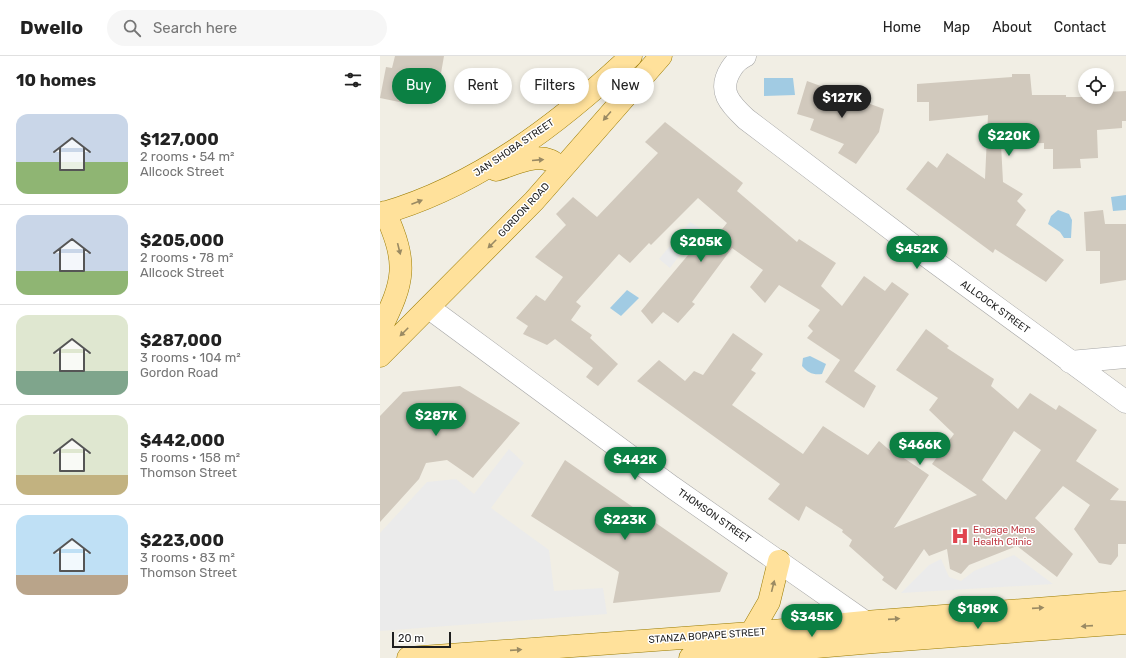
<!DOCTYPE html>
<meta charset="utf-8">
<style>
:root{--surface:#fff;--page:#f6f6f6;--text:#222;--muted:#767676;--line:#e0e0e0;--accent:#0b8043}
body{margin:0;font-family:Rubik,sans-serif;background:var(--page);color:var(--text);height:100vh;display:flex;flex-direction:column;font-size:15px;white-space:nowrap}
*{box-sizing:border-box;margin:0}
p{font-size:13px;color:var(--muted)}
.icon{flex:none;width:22px;height:22px;fill:none;stroke:currentColor;stroke-width:2;stroke-linecap:round;stroke-linejoin:round}
.map{position:relative;flex:1;overflow:hidden}
.panel{display:flex;flex-direction:column;background:var(--surface);width:380px}
.panel>*{flex:none}
.top-card{position:absolute;left:12px;top:12px;width:380px;height:36px;display:flex;gap:8px}
.tools{position:absolute;left:698px;top:12px;display:grid;gap:8px}
.tools a{display:grid;place-items:center;width:36px;height:36px;border-radius:50%;background:var(--surface);box-shadow:0 2px 6px #0003;font-size:20px}
.scale{position:absolute;left:12px;bottom:10px;width:59px;box-sizing:border-box;padding-left:4px;border:2px solid #1f1f1f;border-top:0;font-size:11px;line-height:14px;white-space:nowrap;color:#1f1f1f;-webkit-text-stroke:3px #fff;paint-order:stroke}
.price{position:absolute;translate:-50% -34px;padding:0 9px;border-radius:14px;background:var(--accent);color:#fff;font-size:13px;line-height:26px;filter:drop-shadow(0 1px 2px #0008)}
.price::after{content:'';position:absolute;left:50%;top:24px;width:12px;height:9px;margin-left:-6px;background:inherit;clip-path:polygon(0 0,100% 0,50% 100%)}
.price.active{background:#222;color:#fff}
ul{padding:0;list-style:none}
li{display:flex;align-items:center;gap:12px;height:100px;padding:0 16px}
li+li{border-top:1px solid var(--line)}
li span{display:grid;place-items:center;flex:none;width:112px;height:80px;border-radius:12px;color:#555}
li>.icon{margin-inline-start:auto}
span .icon{width:48px;height:48px;fill:#fffc;stroke-width:1}
li b{font-size:17px}
h2{display:flex;justify-content:space-between;align-items:center;height:48px;padding:0 16px;font-size:17px}
.tag{padding:0 14px;border-radius:18px;background:var(--surface);box-shadow:0 2px 6px #0003;font-size:14px;line-height:36px}
.tag.active{background:var(--accent);color:#fff}
header{display:flex;align-items:center;gap:24px;box-sizing:border-box;height:56px;padding:0 20px;background:var(--surface);border-bottom:1px solid var(--line)}
header strong{font-size:19px}
nav{display:flex;gap:22px;margin-inline-start:auto;font-size:14px}
.search{width:280px;height:36px;background:var(--page);display:flex;align-items:center;gap:10px;box-sizing:border-box;padding:0 14px;border-radius:22px;color:var(--muted);font-size:15px}
main{display:flex;flex:1;min-height:0}
.map>svg:first-child{display:block}
.parking{fill:#ebebeb}
.water{fill:#a1cbe3}
.building{fill:#d1c9bd;fill-rule:evenodd}
.lines{fill:none;stroke-linecap:round;stroke-linejoin:round}
.minor-casing{stroke:#a6a6a6;stroke-width:23}
.major-casing{stroke:#9a7b00;stroke-width:23}
.minor{stroke:#fff;stroke-width:22}
.major{stroke:#ffe19b;stroke-width:22}
.oneway{fill:#9a8a63}
.labels{text-anchor:middle;dominant-baseline:central;stroke-width:3;stroke-linejoin:round;paint-order:stroke}
.street-label{font-size:10px;fill:#1f1f1f;stroke:#fff}
.health-label{font-size:10px;fill:#be3a42;stroke:#fff;text-anchor:start}
</style>
<header>
<strong>Dwello</strong>
<div class="search"><svg class="icon" aria-label="search" viewBox="0 0 24 24"><circle cx="10" cy="10" r="6"/><path d="M15 15l6 6"/></svg>Search here</div>
<nav><a>Home</a><a>Map</a><a>About</a><a>Contact</a></nav>
</header>
<main>
<section class="panel">
<h2>10 homes<svg class="icon" aria-label="filters" viewBox="0 0 24 24"><path d="M4 7h16M4 17h16"/><circle cx="9" cy="7" r="2"/><circle cx="15" cy="17" r="2"/></svg></h2>
<ul>
<li><span style="background:linear-gradient(#c9d6e8 60%,#8fb573 0)"><svg class="icon" aria-label="home" viewBox="0 0 24 24"><path d="M3 11l9-7 9 7M6 9v11h12V9"/></svg></span><div><b>$127,000</b><p>2 rooms · 54 m²</p><p>Allcock Street</p></div></li>
<li><span style="background:linear-gradient(#c9d6e8 70%,#8fb573 0)"><svg class="icon" aria-label="home" viewBox="0 0 24 24"><path d="M3 11l9-7 9 7M6 9v11h12V9"/></svg></span><div><b>$205,000</b><p>2 rooms · 78 m²</p><p>Allcock Street</p></div></li>
<li><span style="background:linear-gradient(#dfe7d0 70%,#7fa58c 0)"><svg class="icon" aria-label="home" viewBox="0 0 24 24"><path d="M3 11l9-7 9 7M6 9v11h12V9"/></svg></span><div><b>$287,000</b><p>3 rooms · 104 m²</p><p>Gordon Road</p></div></li>
<li><span style="background:linear-gradient(#dfe7d0 75%,#c2b280 0)"><svg class="icon" aria-label="home" viewBox="0 0 24 24"><path d="M3 11l9-7 9 7M6 9v11h12V9"/></svg></span><div><b>$442,000</b><p>5 rooms · 158 m²</p><p>Thomson Street</p></div></li>
<li><span style="background:linear-gradient(#bfe0f5 75%,#b9a48a 0)"><svg class="icon" aria-label="home" viewBox="0 0 24 24"><path d="M3 11l9-7 9 7M6 9v11h12V9"/></svg></span><div><b>$223,000</b><p>3 rooms · 83 m²</p><p>Thomson Street</p></div></li>
</ul>
</section>
<div class="map">
<svg width="746" height="602" viewBox="0 0 746 602">
<rect width="100%" height="100%" fill="#f1eee4"/>
<path class="parking" d="M310 166 320 172 290 212 279 203Z
M129 393 144 407 111 452 169 494 174 535 223 532 227 558 0 575V477L47 426 76 423 94 438Z
M634 499 673 528 521 537 549 509 561 503 569 521 581 525 594 515Z"/>
<path class="water" d="M384 22H413L415 39 384 40Z
M746 139V154L733 155 731 141Z
M678 154 689 158 692 164 691 182H684L680 176 668 168 671 160Z
M247 234 259 242 241 260 230 252Z
M430 300 446 308 442 318C433 319 428 317 422 310L423 302Z"/>
<path class="building" d="M15 0H64L60 23H56V27L38 24 29 48 0 42 6 11 12 12Z
M632 18H650L652 39H686V41H727V36L746 35V65H742V72L717 74 718 102 700 103 701 112 673 113V93H664V87L621 88 623 126 643 138 637 145 646 154 636 169 684 204 666 226 615 193 613 197 526 133 548 105 557 112 567 97 605 123 608 59 549 65V46H537V28L632 21Z
M427 25 504 53 499 76 476 108 458 97 464 88 430 74 434 63 417 58Z
M285 66 363 127 357 135 417 186 419 183 456 207 441 230 462 250 484 220 505 235 512 226 529 238 474 315 496 330 484 352 445 326 460 304 427 282 433 275 428 270 440 254 399 229 385 247 370 231 383 214 352 192 312 246 315 248 298 267 283 256 272 268 261 255 319 186 327 192 347 167 318 142 271 189 269 187 250 207 239 198 196 246 201 250 191 264 212 279 210 282 238 308 218 330 206 321 213 312 175 283 167 289 143 278 148 270 136 262 156 239 165 245 183 221 155 201 186 169 176 158 193 141 217 161 278 97 265 86Z
M723 154 725 168H746V224L720 228V195H706L704 156Z
M546 273 569 290 567 292 614 323 611 330 638 353 650 337 676 354 679 349 717 374 696 405 739 433 730 444 746 445V488H738V500L731 509 719 507 694 473 710 449 683 430 655 462 693 498 677 521 637 490 589 509 581 518 570 513 567 493 549 500 544 493 516 534 502 524 504 521 469 490 472 484 462 476 463 474 426 450 419 465 388 443 400 428 257 325 279 304 305 325 314 315 323 319 353 277 383 298 371 314 376 317 352 349 423 398 443 370 488 399 499 385 514 398 515 396 549 419 514 472 597 439 552 408 574 378 549 354 558 342 516 314ZM634 375 661 394 626 444 602 424Z
M80 330 140 367 93 422 67 404 46 407 39 423 0 466V360L23 336Z
M185 404 348 517 340 536 233 547 239 516 151 460Z"/>
<g class="lines">
<g class="minor-casing">
<path id="minor" d="M365 0C359 3 354 8 351 13 337 35 350 48 366 63L552 204 746 346
M49 252 292 431 485 566
M690 306 746 301"/>
</g>
<g class="major-casing">
<path id="major" d="M116 114C130 110 153 98 169 104 174 105 178 110 181 113
M0 158C96 131 179 68 251 0
M0 274C25 224 28 208 5 156
M0 300 154 145 281 0
M371 577 389 546 399 505
M28 602 371 577 485 566 746 546
M310 602 494 586 746 567"/>
</g>
<use href="#minor" class="minor"/>
<use href="#major" class="major"/>
</g>
<defs><path id="oneway-solid" d="M-6-.8H1V-3.2L6.5 0L1 3.2V.8H-6Z"/></defs>
<g class="oneway">
<use href="#oneway-solid" transform="translate(227 60) rotate(131)"/>
<use href="#oneway-solid" transform="translate(158 104) rotate(-5)"/>
<use href="#oneway-solid" transform="translate(37 146) rotate(-21)"/>
<use href="#oneway-solid" transform="translate(112 188) rotate(135)"/>
<use href="#oneway-solid" transform="translate(19 193) rotate(76)"/>
<use href="#oneway-solid" transform="translate(24 276) rotate(135)"/>
<use href="#oneway-solid" transform="translate(393 530) rotate(-76)"/>
<use href="#oneway-solid" transform="translate(658 552) rotate(-4)"/>
<use href="#oneway-solid" transform="translate(514 563) rotate(-4)"/>
<use href="#oneway-solid" transform="translate(707 570) rotate(176)"/>
<use href="#oneway-solid" transform="translate(136 594) rotate(-4)"/>
</g>
<defs>
<g id="hospital-bare" transform="scale(1.38)"><path d="M-5-5h3v3.5h4V-5h3V5h-3V1.5h-4V5h-3Z" fill="#e0444e" stroke="#fff" stroke-width="2.5" paint-order="stroke"/></g>
</defs>
<g fill-rule="evenodd">
<use href="#hospital-bare" x="580" y="480"/>
</g>
<g class="labels">
<g class="street-label">
<text transform="translate(134 92) rotate(-34)">JAN SHOBA STREET</text>
<text transform="translate(144 154) rotate(-47)">GORDON ROAD</text>
<text transform="translate(615 251) rotate(36)">ALLCOCK STREET</text>
<text transform="translate(334 460) rotate(35)">THOMSON STREET</text>
<text transform="translate(327 580) rotate(-4)">STANZA BOPAPE STREET</text>
</g>
<g class="health-label">
<text x="593" y="474">Engage Mens<tspan x="593" dy="12">Health Clinic</tspan></text>
</g>
</g>
</svg>
<div class="tools">
<a><svg class="icon" aria-label="locate" viewBox="0 0 24 24"><circle cx="12" cy="12" r="6"/><path d="M12 2v4M12 18v4M2 12h4M18 12h4"/></svg></a>
</div>
<div class="scale">20 m</div>
<b class="price active" style="left:462px;top:63px">$127K</b>
<b class="price" style="left:629px;top:101px">$220K</b>
<b class="price" style="left:321px;top:207px">$205K</b>
<b class="price" style="left:537px;top:214px">$452K</b>
<b class="price" style="left:56px;top:381px">$287K</b>
<b class="price" style="left:540px;top:410px">$466K</b>
<b class="price" style="left:255px;top:425px">$442K</b>
<b class="price" style="left:245px;top:485px">$223K</b>
<b class="price" style="left:598px;top:574px">$189K</b>
<b class="price" style="left:432px;top:582px">$345K</b>
<div class="top-card">
<a class="tag active">Buy</a>
<a class="tag">Rent</a>
<a class="tag">Filters</a>
<a class="tag">New</a>
</div>
</div>
</main>
